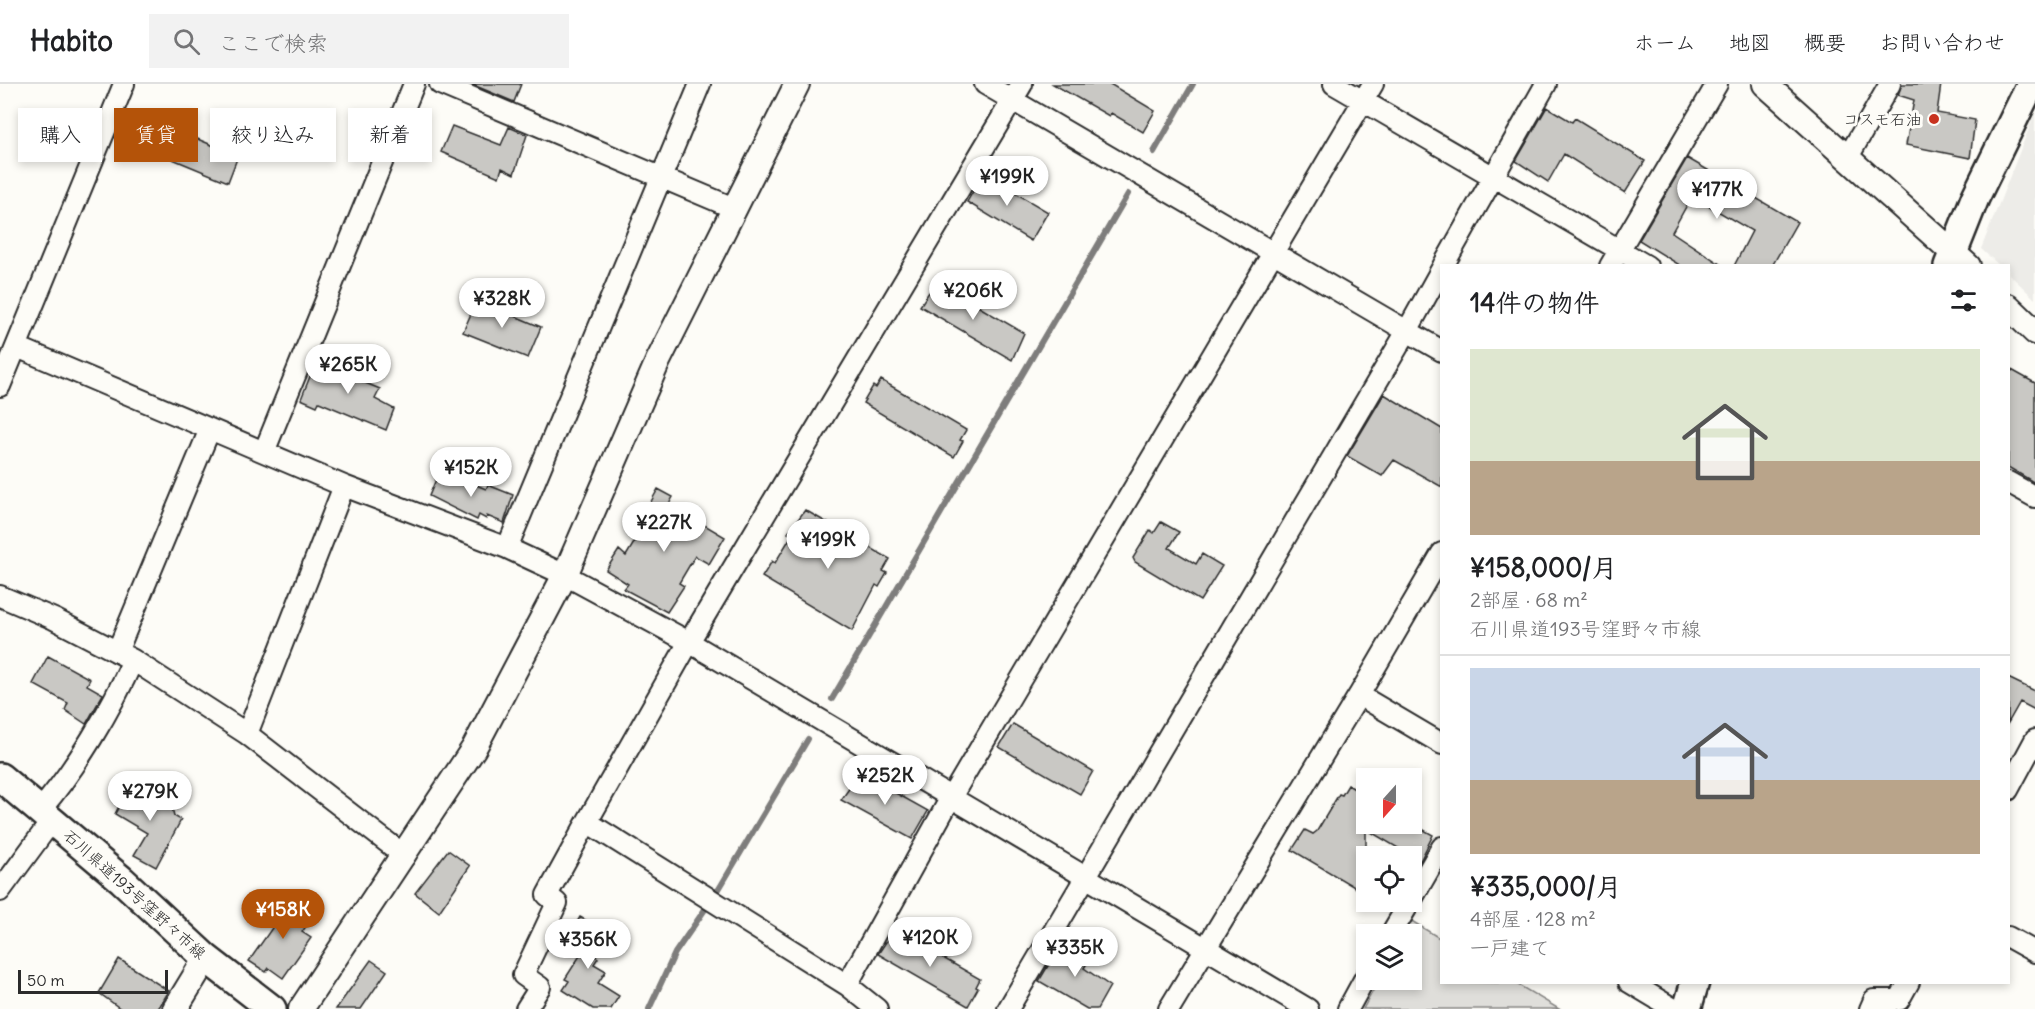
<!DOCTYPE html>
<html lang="ja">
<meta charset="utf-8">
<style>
:root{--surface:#fff;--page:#f2f2f2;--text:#202124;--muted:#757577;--line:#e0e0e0;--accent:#b45309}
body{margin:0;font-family:Delius,"Klee One",sans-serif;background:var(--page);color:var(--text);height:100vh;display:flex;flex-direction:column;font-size:22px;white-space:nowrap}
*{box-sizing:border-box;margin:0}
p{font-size:20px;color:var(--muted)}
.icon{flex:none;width:33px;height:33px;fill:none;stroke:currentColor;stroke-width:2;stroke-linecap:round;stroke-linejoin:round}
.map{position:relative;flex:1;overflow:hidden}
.drawer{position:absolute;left:1440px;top:180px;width:570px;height:720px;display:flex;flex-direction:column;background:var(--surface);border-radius:0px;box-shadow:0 3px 9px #0003}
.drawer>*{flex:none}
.top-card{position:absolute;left:18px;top:24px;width:570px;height:54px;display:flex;gap:12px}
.needle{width:39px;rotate:201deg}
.controls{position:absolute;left:1356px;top:684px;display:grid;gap:12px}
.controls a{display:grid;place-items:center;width:66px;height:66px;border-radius:0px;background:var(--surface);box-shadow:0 3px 9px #0003;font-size:30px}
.scale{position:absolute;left:18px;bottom:15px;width:150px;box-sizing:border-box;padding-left:6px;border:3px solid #2b2b2b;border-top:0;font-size:16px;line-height:21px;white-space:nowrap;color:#2b2b2b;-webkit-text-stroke:4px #fdfcf7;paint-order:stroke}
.price{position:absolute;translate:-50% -51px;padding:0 14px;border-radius:21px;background:#fff;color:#222;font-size:20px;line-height:39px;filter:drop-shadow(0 2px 3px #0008)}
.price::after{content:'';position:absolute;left:50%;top:36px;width:18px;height:14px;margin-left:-9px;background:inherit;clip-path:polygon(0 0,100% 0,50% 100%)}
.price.current{background:var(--accent);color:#fff}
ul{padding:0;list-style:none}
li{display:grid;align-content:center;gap:12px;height:318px;padding:0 30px}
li+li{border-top:2px solid var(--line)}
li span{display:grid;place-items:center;height:186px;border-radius:0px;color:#555}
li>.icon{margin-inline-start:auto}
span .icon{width:108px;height:108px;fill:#fffc;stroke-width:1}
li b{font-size:26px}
h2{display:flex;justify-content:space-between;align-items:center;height:72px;padding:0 30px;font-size:26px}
.tag{padding:0 21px;border-radius:0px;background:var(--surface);box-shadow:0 3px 9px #0003;font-size:21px;line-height:54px}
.tag.current{background:var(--accent);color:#fff}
header{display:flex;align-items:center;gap:36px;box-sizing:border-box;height:84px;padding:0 30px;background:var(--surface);border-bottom:2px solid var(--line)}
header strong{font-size:28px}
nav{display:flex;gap:33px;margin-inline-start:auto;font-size:21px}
.search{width:420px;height:54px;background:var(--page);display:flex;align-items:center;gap:15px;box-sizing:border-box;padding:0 21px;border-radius:0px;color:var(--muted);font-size:22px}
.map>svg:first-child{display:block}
.built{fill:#edece8}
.green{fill:#dfdeda;stroke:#858482;stroke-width:1.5}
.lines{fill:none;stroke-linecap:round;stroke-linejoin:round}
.stream{stroke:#7e7d7b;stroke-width:6}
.building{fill:#c9c8c4;stroke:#2b2b2b;stroke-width:1.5}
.minor-casing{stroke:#2b2b2b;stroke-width:24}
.tertiary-casing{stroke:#2b2b2b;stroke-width:28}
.secondary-casing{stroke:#2b2b2b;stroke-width:32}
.minor{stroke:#fdfcf7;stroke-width:20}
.tertiary{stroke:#fdfcf7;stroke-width:24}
.secondary{stroke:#fdfcf7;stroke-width:27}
.poi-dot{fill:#c8321e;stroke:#fdfcf7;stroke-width:2}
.labels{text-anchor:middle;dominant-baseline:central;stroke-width:6;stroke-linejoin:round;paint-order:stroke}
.poi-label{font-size:16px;fill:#2b2b2b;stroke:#fdfcf7;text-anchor:end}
.street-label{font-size:16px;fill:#2b2b2b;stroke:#fdfcf7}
</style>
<header>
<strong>Habito</strong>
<div class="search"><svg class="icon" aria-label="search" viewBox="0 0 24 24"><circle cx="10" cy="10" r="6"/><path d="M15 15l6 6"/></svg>ここで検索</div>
<nav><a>ホーム</a><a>地図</a><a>概要</a><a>お問い合わせ</a></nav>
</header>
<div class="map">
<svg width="2035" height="925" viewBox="0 0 2035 925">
<rect width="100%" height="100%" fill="#fdfcf7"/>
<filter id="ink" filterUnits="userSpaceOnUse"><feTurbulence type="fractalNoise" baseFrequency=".0167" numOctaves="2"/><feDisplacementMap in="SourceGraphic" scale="12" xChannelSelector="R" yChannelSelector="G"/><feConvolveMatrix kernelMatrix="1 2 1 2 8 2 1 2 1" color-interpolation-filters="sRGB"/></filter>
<g filter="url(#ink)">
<path class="built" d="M2035 29V215L2009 190 2008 182 1999 181 1981 165Z"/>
<path class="green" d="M1410 836 1441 855 1442 898 1515 899 1559 925H1363L1379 896H1412V850H1402Z"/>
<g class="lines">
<path class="stream" d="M1154 68 1193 0
M832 615 1128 110
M649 925 675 869 719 805 808 655"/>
</g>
<path class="building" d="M471 0H521L514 18Z
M1053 0H1110L1155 27 1143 48 1111 29 1109 32Z
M1902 0H1941L1937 29 1975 36 1970 74 1906 61 1914 16 1898 11Z
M1547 23 1572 38 1575 34 1645 77 1625 109 1564 70 1548 98 1516 77Z
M145 33 238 72 228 98 134 59Z
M452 42 501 61 509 43 527 51 514 90 502 84 499 93 441 68Z
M1687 74 1797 138 1772 182H1734L1752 147 1692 112 1672 148 1723 182H1681L1639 156Z
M983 90 1048 128 1031 157 967 118Z
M938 199 1024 249 1012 276 920 222 931 205 934 207Z
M477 216 541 243 528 274 463 248Z
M315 280 343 291 348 280 367 288 363 298 380 305 375 315 394 325 386 346 319 318 317 322 301 315Z
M2008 284 2035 299V399L2008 383Z
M881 296 966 346 960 356 963 357 954 373 863 319 873 302 876 304Z
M1384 310 1442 345V403L1394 376 1382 392 1347 372Z
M440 386 486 405 488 401 513 411 504 439 487 432 486 435 479 431 477 436 429 412Z
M658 405 673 413 669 420 725 453 709 480 695 472 679 499 684 502 667 528 624 505 628 500 606 486 619 466 626 472 643 444 638 441Z
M805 426 890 475 883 487 887 489 879 503 876 501 852 547 762 493 772 477 775 479 792 451 788 449Z
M1161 438 1179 448 1169 464 1196 480 1202 470 1222 482 1200 517 1135 478 1133 474 1150 446 1154 449Z
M48 572 90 595 87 601 103 610 86 640 65 626 68 619 33 600Z
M2008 594 2035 607V626L2020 618 2008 639Z
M1013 640 1093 687 1080 710 999 663Z
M860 689 928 727 912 755 841 716Z
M1348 701 1366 712V740H1413L1433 751 1420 777 1366 745V810L1292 766 1305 746 1313 750 1317 747 1339 710 1342 711Z
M129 703 145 712 168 706 174 732 181 736 156 783 134 771 147 749 115 730Z
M448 766 470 782 439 828 415 809Z
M283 814 312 834 302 848 311 854 283 894 269 884 266 888 249 877 279 834 272 829Z
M580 833 602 846 589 868 598 874 594 880 606 887 598 899 619 912 611 925H593L563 906 569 897 565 895 583 867 566 857Z
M894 846 980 895 976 903 978 904 968 922 878 870Z
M1068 857 1092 871 1084 884 1110 902 1097 925H1087L1039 897 1055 870 1059 872Z
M119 875 169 907 158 925H121L99 909Z
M371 876 387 887 361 925H336Z"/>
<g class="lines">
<g class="minor-casing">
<path id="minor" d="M440 0 736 125
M985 0 1407 247 1442 184
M1334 0 1647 182
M1848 73 1890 0
M1443 182 1546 0
M1610 182 1717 0
M17 263 344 402 507 464 565 491 689 558 1308 925
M0 302 124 0
M264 368 414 0
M2008 398 2035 413
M507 464 700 0
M1442 469 1359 611 1442 660
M0 512 54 535 133 576C112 624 75 686 41 725
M117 568 210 345
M133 576 247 650 405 772
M247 650 344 402
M2008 706 2035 656
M0 807 53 735
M1412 815 1442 763
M1391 850 1410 818
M2008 853 2035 868
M1629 898 1674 925
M847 901 950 715 1373 0
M526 925 540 903 523 891 557 819 547 811 587 738
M877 925 847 901 587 738 689 558 1022 0
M1008 925 1407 247 1442 267
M1169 925 1359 611
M1348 925 1366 892
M1870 925 1874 916H1899L1909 898"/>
</g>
<g class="tertiary-casing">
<path id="tertiary" d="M1765 0 1968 182
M2008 222 2035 248
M175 925 206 874
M301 925 474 664 565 491 658 277 797 0"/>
</g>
<g class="secondary-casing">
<path id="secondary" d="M1948 182 1975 114 2031 0
M0 693 122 796 206 874 272 925
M1687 925 1695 898"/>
</g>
<use href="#minor" class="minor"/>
<use href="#tertiary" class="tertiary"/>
<use href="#secondary" class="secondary"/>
</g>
</g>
<circle class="poi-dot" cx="1934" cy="35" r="6"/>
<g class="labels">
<g class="poi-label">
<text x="1922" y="35">コスモ石油</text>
</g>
<g class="street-label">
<text transform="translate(135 810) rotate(42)">石川県道193号窪野々市線</text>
</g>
</g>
</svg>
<div class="controls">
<a><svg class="needle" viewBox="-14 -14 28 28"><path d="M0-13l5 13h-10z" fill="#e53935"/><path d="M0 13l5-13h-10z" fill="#757577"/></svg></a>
<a><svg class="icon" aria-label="locate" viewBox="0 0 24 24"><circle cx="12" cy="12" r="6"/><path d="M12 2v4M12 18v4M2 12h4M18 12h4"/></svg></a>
<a><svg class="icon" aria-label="layers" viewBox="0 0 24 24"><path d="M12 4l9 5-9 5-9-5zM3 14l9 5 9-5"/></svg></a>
</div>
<div class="scale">50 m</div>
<b class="price" style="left:1007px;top:123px">¥199K</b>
<b class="price" style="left:1717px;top:136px">¥177K</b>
<b class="price" style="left:973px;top:237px">¥206K</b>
<b class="price" style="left:502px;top:245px">¥328K</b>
<b class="price" style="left:348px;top:311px">¥265K</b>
<b class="price" style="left:471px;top:414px">¥152K</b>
<b class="price" style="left:664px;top:469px">¥227K</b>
<b class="price" style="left:828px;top:486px">¥199K</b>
<b class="price" style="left:885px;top:722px">¥252K</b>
<b class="price" style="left:150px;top:738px">¥279K</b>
<b class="price current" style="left:283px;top:856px">¥158K</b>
<b class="price" style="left:930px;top:884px">¥120K</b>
<b class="price" style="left:588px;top:886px">¥356K</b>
<b class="price" style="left:1075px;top:894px">¥335K</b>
<div class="top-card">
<a class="tag">購入</a>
<a class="tag current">賃貸</a>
<a class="tag">絞り込み</a>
<a class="tag">新着</a>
</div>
<section class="drawer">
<h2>14件の物件<svg class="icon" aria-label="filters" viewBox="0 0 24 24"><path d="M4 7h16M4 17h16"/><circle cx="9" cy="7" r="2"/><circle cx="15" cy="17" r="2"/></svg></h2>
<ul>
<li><span style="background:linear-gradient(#dfe7d0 60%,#b9a48a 0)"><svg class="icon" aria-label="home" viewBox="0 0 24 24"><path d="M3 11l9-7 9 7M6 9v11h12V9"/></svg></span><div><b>¥158,000/月</b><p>2部屋 · 68 m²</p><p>石川県道193号窪野々市線</p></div></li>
<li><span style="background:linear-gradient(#c9d6e8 60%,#b9a48a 0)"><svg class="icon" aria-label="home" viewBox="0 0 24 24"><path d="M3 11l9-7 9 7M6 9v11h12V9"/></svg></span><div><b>¥335,000/月</b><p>4部屋 · 128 m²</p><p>一戸建て</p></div></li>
</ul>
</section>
</div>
